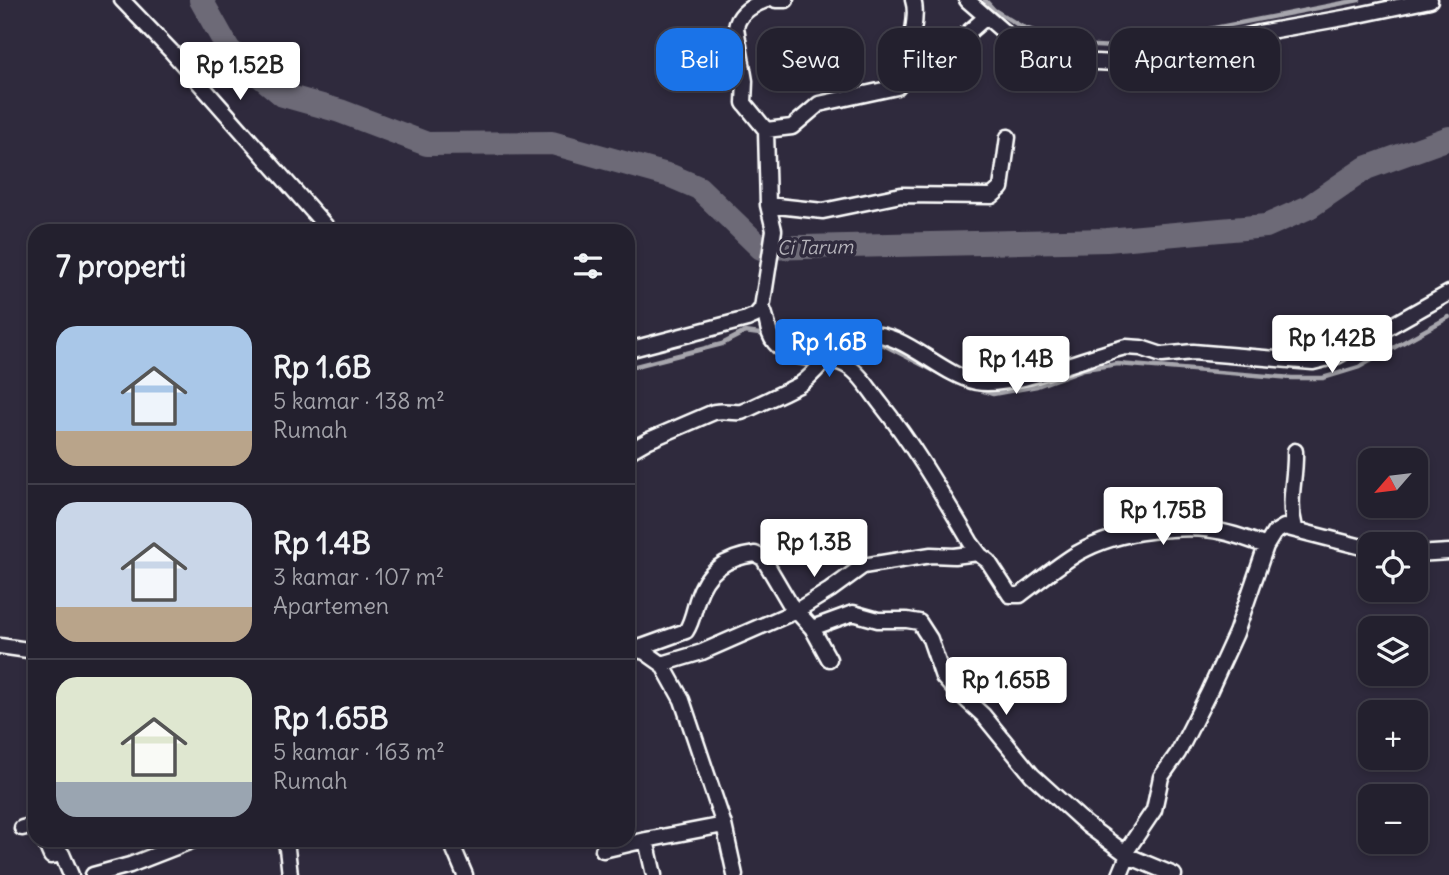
<!DOCTYPE html>
<html lang="id">
<meta charset="utf-8">
<style>
:root{--surface:#23202e;--page:#2f2d3a;--text:#f1f3f6;--muted:#a3a3aa;--line:#403e4a;--accent:#1a73e8}
body{margin:0;font-family:Delius,sans-serif;background:var(--page);color:var(--text);height:100vh;display:flex;flex-direction:column;font-size:26px;white-space:nowrap}
*{box-sizing:border-box;margin:0}
p{font-size:23px;color:var(--muted)}
.icon{flex:none;width:38px;height:38px;fill:none;stroke:currentColor;stroke-width:2;stroke-linecap:round;stroke-linejoin:round}
.map{position:relative;flex:1;overflow:hidden}
.side{position:absolute;left:28px;top:224px;width:607px;height:623px;display:flex;flex-direction:column;background:var(--surface);border-radius:21px;box-shadow:0 4px 10px #0003,0 0 0 2px var(--line)}
.side>*{flex:none}
.banner{position:absolute;left:656px;top:28px;width:665px;height:63px;display:flex;gap:14px}
.needle{width:46px;rotate:242deg}
.tools{position:absolute;left:1358px;top:448px;display:grid;gap:14px}
.tools a{display:grid;place-items:center;width:70px;height:70px;border-radius:14px;background:var(--surface);box-shadow:0 4px 10px #0003,0 0 0 2px var(--line);font-size:35px}
.price{position:absolute;translate:-50% -60px;padding:0 16px;border-radius:7px;background:#fff;color:#222;font-size:23px;line-height:46px;filter:drop-shadow(0 2px 4px #0008)}
.price::after{content:'';position:absolute;left:50%;top:42px;width:21px;height:16px;margin-left:-10px;background:inherit;clip-path:polygon(0 0,100% 0,50% 100%)}
.price.on{background:var(--accent);color:#fff}
ul{padding:0;list-style:none}
li{display:flex;align-items:center;gap:21px;height:175px;padding:0 28px}
li+li{border-top:2px solid var(--line)}
li span{display:grid;place-items:center;flex:none;width:196px;height:140px;border-radius:21px;color:#555}
li>.icon{margin-inline-start:auto}
span .icon{width:84px;height:84px;fill:#fffc;stroke-width:1}
li b{font-size:30px}
h2{display:flex;justify-content:space-between;align-items:center;height:84px;padding:0 28px;font-size:30px}
.chip{padding:0 24px;border-radius:21px;background:var(--surface);box-shadow:0 4px 10px #0003,0 0 0 2px var(--line);font-size:24px;line-height:63px}
.chip.on{background:var(--accent);color:#fff}
.map>svg:first-child{display:block}
.lines{fill:none;stroke-linecap:round;stroke-linejoin:round}
.stream{stroke:#a7a6ad;stroke-width:4.5}
.river{stroke:#6d6a77;stroke-width:24}
.minor-casing{stroke:#fff;stroke-width:19}
.minor{stroke:#2f2a3d;stroke-width:14}
.labels{text-anchor:middle;dominant-baseline:central;stroke-width:7;stroke-linejoin:round;paint-order:stroke}
.water-label{font-size:19px;font-style:italic;fill:#b6b4bb;stroke:#2f2a3d}
</style>
<div class="map">
<svg width="1449" height="875" viewBox="0 0 1449 875">
<rect width="100%" height="100%" fill="#2f2a3d"/>
<filter id="ink" filterUnits="userSpaceOnUse"><feTurbulence type="fractalNoise" baseFrequency=".0143" numOctaves="2"/><feDisplacementMap in="SourceGraphic" scale="14" xChannelSelector="R" yChannelSelector="G"/><feConvolveMatrix kernelMatrix="1 2 1 2 8 2 1 2 1" color-interpolation-filters="sRGB"/></filter>
<g filter="url(#ink)">
<g class="lines">
<path class="stream" d="M985 0 994 10 1022 27 1074 45 1116 47 1359 0
M840 353 858 341 884 345 946 377
M628 368 722 344 745 332 767 335
M957 382 993 394 1037 386 1084 369 1118 364 1292 378H1323L1359 367 1449 317"/>
<path class="river" d="M201 0 229 50 283 95 340 111 427 144 552 143 671 176 699 188 761 248 1107 240 1266 226 1309 207 1366 168 1449 138"/>
<g class="minor-casing">
<path id="minor" d="M122 0 172 52 330 231
M776 0H786
M967 0 1012 39 1034 55 1056 60 1116 63 1149 60 1259 33 1349 17 1430 0
M934 69 955 44 986 17
M766 130 744 103 745 81 736 28C738 13 753 5 766 0
M768 205 823 211 901 195 992 196 1001 188 1008 137
M762 308C769 319 766 333 775 343 793 366 831 351 853 370 864 379 871 392 880 403 915 447 943 496 971 543L980 555 988 561 1010 595H1020C1039 581 1058 565 1078 553 1101 540 1123 534 1150 531 1198 525 1221 528 1266 546L1236 633 1209 692 1178 753 1161 777 1154 810 1125 853
M628 350 747 319 756 315 762 308 774 230 768 205 766 130 792 127 819 104 897 87 900 83C905 61 920 20 913 0
M628 452 649 440 714 412C724 410 732 413 741 412 745 411 793 388 799 385 822 371 834 337 864 334 903 330 939 374 976 382 1013 389 1087 356 1126 347L1141 348 1162 355 1193 352 1313 362 1337 356 1449 293
M1295 528C1287 499 1296 480 1295 451
M1266 546 1274 533 1284 527 1370 549
M1416 554 1449 552
M812 628 829 659
M0 646 35 651
M633 649 645 652 662 664 682 700 724 825 735 875
M636 649 686 631C692 622 694 610 697 600 706 571 725 558 755 554L763 558 790 604 812 628 853 613 878 620H907L919 622 930 639 943 677 951 686 983 715 1032 775 1087 825 1125 853 1127 858 1120 875
M662 664 702 652 796 611 830 590 863 566 931 555 954 556 978 553
M22 828 35 825
M44 840 51 856 62 854 71 875
M286 840 290 875
M450 840 465 875
M646 840 724 825
M603 850 646 840 654 875
M1126 855 1174 875
M93 875 130 865 194 840"/>
</g>
<use href="#minor" class="minor"/>
</g>
</g>
<g class="labels">
<g class="water-label">
<text transform="translate(815 247) rotate(-1)">Ci Tarum</text>
</g>
</g>
</svg>
<div class="tools">
<a><svg class="needle" viewBox="-14 -14 28 28"><path d="M0-13l5 13h-10z" fill="#e53935"/><path d="M0 13l5-13h-10z" fill="#a3a3aa"/></svg></a>
<a><svg class="icon" aria-label="locate" viewBox="0 0 24 24"><circle cx="12" cy="12" r="6"/><path d="M12 2v4M12 18v4M2 12h4M18 12h4"/></svg></a>
<a><svg class="icon" aria-label="layers" viewBox="0 0 24 24"><path d="M12 4l9 5-9 5-9-5zM3 14l9 5 9-5"/></svg></a>
<a>+</a>
<a>−</a>
</div>
<b class="price" style="left:240px;top:102px">Rp 1.52B</b>
<b class="price" style="left:1332px;top:375px">Rp 1.42B</b>
<b class="price on" style="left:829px;top:379px">Rp 1.6B</b>
<b class="price" style="left:1016px;top:396px">Rp 1.4B</b>
<b class="price" style="left:1163px;top:547px">Rp 1.75B</b>
<b class="price" style="left:814px;top:579px">Rp 1.3B</b>
<b class="price" style="left:1006px;top:717px">Rp 1.65B</b>
<div class="banner">
<a class="chip on">Beli</a>
<a class="chip">Sewa</a>
<a class="chip">Filter</a>
<a class="chip">Baru</a>
<a class="chip">Apartemen</a>
</div>
<section class="side">
<h2>7 properti<svg class="icon" aria-label="filters" viewBox="0 0 24 24"><path d="M4 7h16M4 17h16"/><circle cx="9" cy="7" r="2"/><circle cx="15" cy="17" r="2"/></svg></h2>
<ul>
<li><span style="background:linear-gradient(#a9c7e8 75%,#b9a48a 0)"><svg class="icon" aria-label="home" viewBox="0 0 24 24"><path d="M3 11l9-7 9 7M6 9v11h12V9"/></svg></span><div><b>Rp 1.6B</b><p>5 kamar · 138 m²</p><p>Rumah</p></div></li>
<li><span style="background:linear-gradient(#c9d6e8 75%,#b9a48a 0)"><svg class="icon" aria-label="home" viewBox="0 0 24 24"><path d="M3 11l9-7 9 7M6 9v11h12V9"/></svg></span><div><b>Rp 1.4B</b><p>3 kamar · 107 m²</p><p>Apartemen</p></div></li>
<li><span style="background:linear-gradient(#dfe7d0 75%,#9aa5b1 0)"><svg class="icon" aria-label="home" viewBox="0 0 24 24"><path d="M3 11l9-7 9 7M6 9v11h12V9"/></svg></span><div><b>Rp 1.65B</b><p>5 kamar · 163 m²</p><p>Rumah</p></div></li>
</ul>
</section>
</div>
